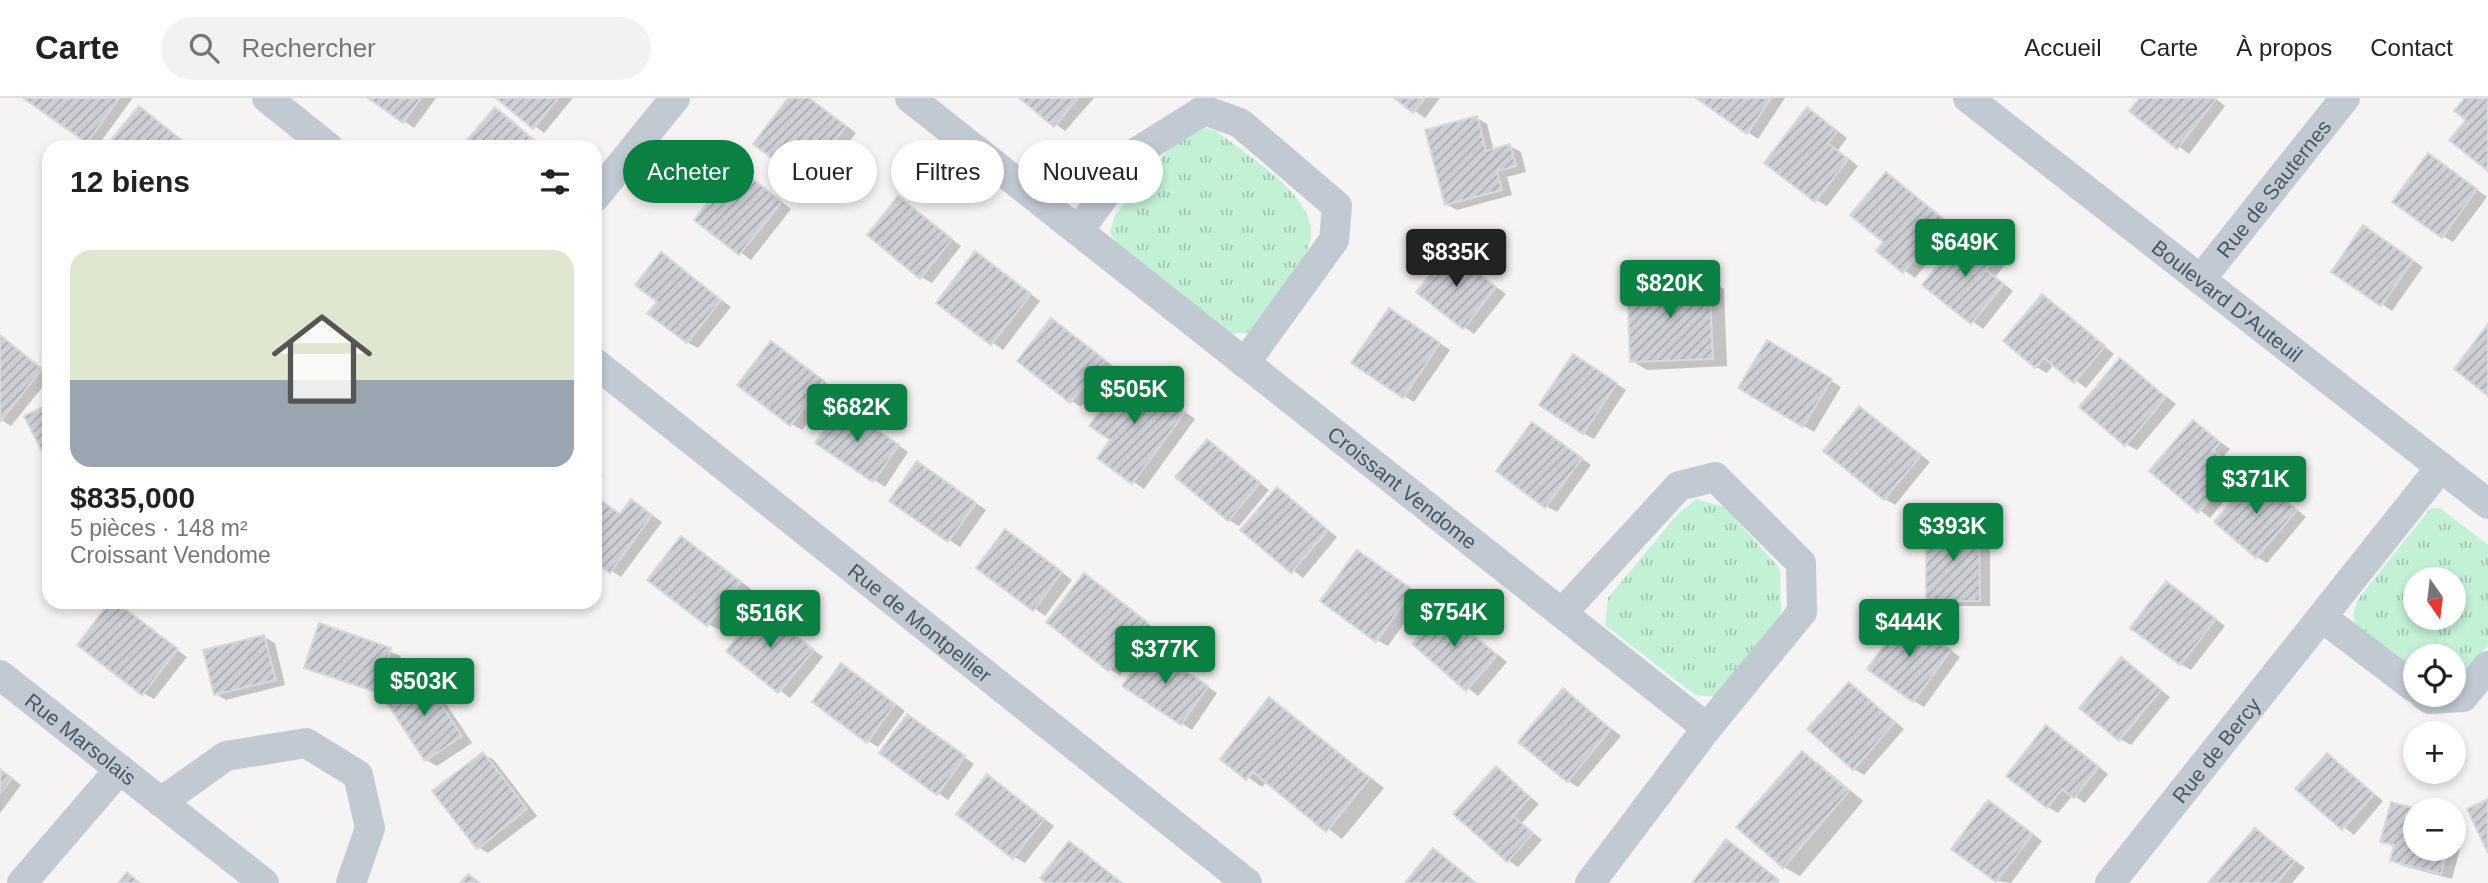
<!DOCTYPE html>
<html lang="fr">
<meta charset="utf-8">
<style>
:root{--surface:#fff;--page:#f2f2f2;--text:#222;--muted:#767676;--line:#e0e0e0;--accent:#0b8043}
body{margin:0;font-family:Arial,sans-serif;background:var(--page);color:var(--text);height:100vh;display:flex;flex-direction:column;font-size:26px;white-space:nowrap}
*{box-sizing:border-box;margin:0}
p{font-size:23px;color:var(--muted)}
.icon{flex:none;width:38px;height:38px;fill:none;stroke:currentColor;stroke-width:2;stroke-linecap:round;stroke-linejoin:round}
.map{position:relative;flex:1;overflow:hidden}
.drawer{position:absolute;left:42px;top:42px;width:560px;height:469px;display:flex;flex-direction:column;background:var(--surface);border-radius:21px;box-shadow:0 4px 10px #0003}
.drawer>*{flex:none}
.hud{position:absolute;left:623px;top:42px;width:665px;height:63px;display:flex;gap:14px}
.needle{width:46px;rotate:166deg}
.controls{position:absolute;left:2403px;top:469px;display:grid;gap:14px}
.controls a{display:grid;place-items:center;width:63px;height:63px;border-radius:50%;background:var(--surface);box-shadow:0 4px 10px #0003;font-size:35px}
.price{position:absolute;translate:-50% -60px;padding:0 16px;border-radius:7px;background:var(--accent);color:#fff;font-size:23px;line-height:46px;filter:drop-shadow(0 2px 4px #0008)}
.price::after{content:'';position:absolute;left:50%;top:42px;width:21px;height:16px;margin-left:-10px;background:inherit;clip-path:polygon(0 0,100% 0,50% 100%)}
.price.on{background:#222;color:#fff}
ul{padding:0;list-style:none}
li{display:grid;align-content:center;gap:14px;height:371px;padding:0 28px}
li+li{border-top:2px solid var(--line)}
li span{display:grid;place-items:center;height:217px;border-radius:21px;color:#555}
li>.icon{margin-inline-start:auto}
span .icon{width:126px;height:126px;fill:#fffc;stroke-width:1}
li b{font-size:30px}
h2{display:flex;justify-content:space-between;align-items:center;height:84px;padding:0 28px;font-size:30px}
.pill{padding:0 24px;border-radius:32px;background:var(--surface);box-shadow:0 4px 10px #0003;font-size:24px;line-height:63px}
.pill.on{background:var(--accent);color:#fff}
header{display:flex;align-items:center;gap:42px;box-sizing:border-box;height:98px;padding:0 35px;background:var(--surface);border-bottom:2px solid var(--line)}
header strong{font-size:33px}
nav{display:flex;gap:38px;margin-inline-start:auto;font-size:24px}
.search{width:490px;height:63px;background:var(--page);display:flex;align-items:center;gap:18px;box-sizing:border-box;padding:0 24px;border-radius:38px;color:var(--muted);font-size:26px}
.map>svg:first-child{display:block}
.grass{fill:url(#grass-tufts);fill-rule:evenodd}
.shadow{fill:#0003}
.building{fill:url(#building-hatch);stroke:#d7d9de;stroke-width:2}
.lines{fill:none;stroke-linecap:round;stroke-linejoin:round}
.minor{stroke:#c1cad2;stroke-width:30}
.labels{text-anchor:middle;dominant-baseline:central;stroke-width:6;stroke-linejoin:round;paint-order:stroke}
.street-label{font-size:21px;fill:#4a5661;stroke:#fff}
</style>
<header>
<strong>Carte</strong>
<div class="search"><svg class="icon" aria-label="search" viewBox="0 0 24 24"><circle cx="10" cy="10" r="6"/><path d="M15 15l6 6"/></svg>Rechercher</div>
<nav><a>Accueil</a><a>Carte</a><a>À propos</a><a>Contact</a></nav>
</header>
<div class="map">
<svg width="2488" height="785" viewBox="0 0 2488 785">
<defs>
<pattern id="grass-tufts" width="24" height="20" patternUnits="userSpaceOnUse" patternTransform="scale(1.75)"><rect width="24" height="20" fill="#c3f1d5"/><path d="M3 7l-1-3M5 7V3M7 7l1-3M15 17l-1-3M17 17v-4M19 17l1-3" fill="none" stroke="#a0c6b0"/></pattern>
<pattern id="building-hatch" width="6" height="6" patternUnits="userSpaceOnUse" patternTransform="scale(1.75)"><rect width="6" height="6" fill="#cdcfd5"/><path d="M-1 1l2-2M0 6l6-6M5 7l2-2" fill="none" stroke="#a8abb0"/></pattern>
</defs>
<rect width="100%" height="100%" fill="#f5f3f3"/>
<path class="grass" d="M1201 28 1216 33C1245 56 1326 104 1309 147 1298 173 1270 209 1254 234L1228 236 1117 147 1110 134 1115 117 1174 45Z
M1696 401 1725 409 1780 471 1781 515 1717 599 1695 597 1605 527 1608 500 1676 418Z
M2440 410 2488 447V547L2459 581 2454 582V558H2415V576L2357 533 2353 517 2358 501 2430 411ZM2415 481H2454V520H2415Z"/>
<path class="shadow" d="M371 0H436L414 30Z
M498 0H573L544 35Z
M790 0H809L856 35 815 88 805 82Z
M1022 0H1094L1065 33Z
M1397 0H1440L1425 20Z
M1698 0H1785L1758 41Z
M2142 0H2215L2225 8 2189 56 2132 13Z
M25 1 131 0 132 1 97 49Z
M495 11 506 17 543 49H463Z
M1818 18 1847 40 1838 52 1858 68 1827 108 1816 102Z
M1477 20 1487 26 1494 53 1510 48 1521 54 1526 74 1507 79 1512 97 1457 112 1446 106Z
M2439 63 2487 99 2453 144 2443 138Z
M737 71 791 111 751 162 697 122Z
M1886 76 1956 130 1915 180 1878 153 1886 144Z
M898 100 961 148 932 185 921 179Z
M1965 136 2005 167 1995 179 2013 193 1983 231 1925 187Z
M2374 136 2423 169 2392 213 2382 206Z
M1450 154 1506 196 1474 236 1464 229Z
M976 156 1040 203 1003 252 939 205Z
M662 157 731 209 698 250 687 244Z
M1709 182 1724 191 1727 268 1647 272 1632 263Z
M2042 198 2114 256 2086 290 2054 266 2047 275 2036 269Z
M1400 218 1450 252 1414 304 1404 298Z
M1052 222 1114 269 1081 309 1071 303Z
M0 237 49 276V281L11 328 0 321Z
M1768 244 1841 289 1814 334 1740 289Z
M772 245 834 291 802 332 791 326Z
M2121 262 2176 306 2137 352 2126 346Z
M1584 264 1626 292 1594 341 1583 335Z
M1140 281 1195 321 1144 391 1099 360 1112 342Z
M1860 310 1930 364 1895 407 1885 401Z
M852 315 908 354 885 389 818 344Z
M2193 324 2230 351 2223 359 2245 378 2210 420 2151 373Z
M1543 332 1591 367 1557 414 1546 408Z
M1207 343 1269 392 1239 428 1229 422Z
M595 370 603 377 595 387Z
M928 372 986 412 960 449 892 403Z
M2256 378 2306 419 2267 465 2257 459Z
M1277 391 1337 439 1303 480 1243 432Z
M595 399 621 417 642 410 662 424 621 479 601 466 595 474Z
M1979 428 1990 434V508H1938L1928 502Z
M682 440 751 491 719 532 708 526Z
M1016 440 1072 482 1045 518 978 469Z
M1368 460 1423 499 1388 548 1377 542Z
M1085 477 1156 532 1120 577 1109 571Z
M2177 491 2225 528 2191 572 2181 566Z
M112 504 187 559 154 601 143 595Z
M762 512 823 559 790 600 728 553Z
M1443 512 1507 564 1478 598 1414 546Z
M1916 527 1960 559 1924 609 1914 603Z
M320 528 401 558 387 599 306 570Z
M264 539 275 545 285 587 226 602 216 596Z
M1160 557 1217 595 1192 632 1125 588Z
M2121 561 2170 599 2131 647 2120 641Z
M852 573 905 613 878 649 868 643Z
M422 579 433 586 472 645 437 668 426 662Z
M1849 586 1904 631 1864 677 1854 671Z
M1563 592 1621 638 1578 689 1568 683Z
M1270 602 1384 690 1342 741 1267 684 1262 689 1222 661Z
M918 625 974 666 948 702 938 695Z
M2047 629 2108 676 2085 705 2073 697 2058 715 2048 709Z
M1802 655 1817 664 1863 703 1800 778 1784 769 1738 729Z
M483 656 494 662 537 718 488 755 478 749Z
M2327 657 2383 703 2354 737 2297 691Z
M1496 670 1539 706 1522 725 1542 742 1518 769 1508 762Z
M0 671 21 687 0 715Z
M987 678 1054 728 1025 765 1014 759Z
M1999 710 2042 743 2011 785 1997 783 1953 751Z
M2415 712V751H2454V722L2466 729 2452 781 2403 768 2392 762 2395 750 2382 743Z
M2256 732 2305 770 2292 785H2211Z"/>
<path class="building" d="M23 0H119L87 45Z
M368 0H421L403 25Z
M496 0H558L533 31Z
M788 0H809L846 28 804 84 753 46Z
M1019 0H1078L1054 29Z
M1394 0H1425L1413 15Z
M1696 0H1771L1747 36Z
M2140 0H2214L2216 1 2177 51 2129 13Z
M2465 0H2488V73L2449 42 2466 22 2454 13Z
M139 8 190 49H105Z
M495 9 534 43 528 49H461Z
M1807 9 1837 33 1828 45 1848 61 1815 104 1764 65Z
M1477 18 1486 53 1510 46 1516 68 1497 73 1502 92 1445 107 1425 32Z
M2428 55 2477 91 2442 140 2392 104Z
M736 68 782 104 739 157 694 122Z
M1886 74 1946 123 1903 175 1876 153 1883 144 1850 117Z
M898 98 952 141 920 181 867 137Z
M2363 127 2413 162 2381 208 2331 174Z
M1965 134 1996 160 1986 172 2004 186 1971 226 1922 187Z
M1450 151 1496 189 1463 231 1416 194Z
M975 153 1031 196 991 247 936 205Z
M661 154 721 202 687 245 647 215 657 204 635 187Z
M1709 180 1713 261 1630 264 1627 183Z
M2042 196 2105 248 2074 285 2044 260 2035 270 2003 243Z
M1389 210 1440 245 1403 300 1351 265Z
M1051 220 1105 262 1070 305 1017 263Z
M2488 226V298L2454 271Z
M0 237 42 271 0 324Z
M1767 242 1832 281 1803 329 1738 290Z
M771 243 824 283 790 328 737 287Z
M1573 256 1617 285 1583 336 1539 307Z
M2120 260 2166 299 2125 348 2079 309Z
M1129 273 1185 314 1132 386 1097 360 1110 342 1089 328Z
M49 306V367L24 318Z
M841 307 899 347 873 384 815 345Z
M1859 308 1921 357 1884 402 1823 353Z
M2193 322 2220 344 2213 352 2236 371 2198 415 2149 373Z
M1532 324 1582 360 1545 410 1496 373Z
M1207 341 1260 385 1228 423 1175 379Z
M917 363 976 405 948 444 889 403Z
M2255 376 2297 412 2256 460 2214 424Z
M1277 389 1328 432 1291 475 1240 432Z
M595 398 620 416 631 401 652 417 610 475 595 464Z
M1926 426H1979L1980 503H1926Z
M1005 431 1062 474 1033 513 976 470Z
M681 438 741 484 707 528 647 482Z
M1357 452 1413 492 1376 544 1320 503Z
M1084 475 1147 524 1108 573 1046 524Z
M2166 483 2216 521 2180 567 2130 530Z
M110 504H116L178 551 142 597 77 547Z
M761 510 814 552 778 595 726 553Z
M1443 510 1497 557 1466 593 1412 546Z
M1905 519 1951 552 1913 604 1867 571Z
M319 525 391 550 376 594 304 570Z
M264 537 276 582 214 597 203 552Z
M1149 549 1208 588 1181 627 1122 588Z
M2121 559 2161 592 2119 643 2079 610Z
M841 565 895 606 867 645 812 604Z
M422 577 462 638 425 663 385 602Z
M1849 584 1895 624 1853 672 1807 631Z
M1563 590 1611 631 1567 684 1518 644Z
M1269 599 1370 680 1326 734 1253 674 1246 682 1220 661Z
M907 616 965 658 937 697 879 655Z
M2046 627 2099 669 2074 700 2062 691 2047 710 2006 678Z
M1802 653 1849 693 1783 770 1736 729Z
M483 654 527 711 477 751 432 693Z
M2327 655 2374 696 2342 732 2295 691Z
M1496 668 1530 699 1513 718 1533 735 1507 764 1453 716Z
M0 671 12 680 0 695Z
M987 676 1044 721 1013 761 956 716Z
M2488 701V755L2467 711Z
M1988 702 2033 736 1996 784 1951 751Z
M2391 704 2421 712H2415V751H2448L2441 776 2390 763 2394 747 2380 744Z
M2255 730 2295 763 2277 785H2208Z
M1726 741 1779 782 1777 785H1692Z
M1069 743 1122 785H1046L1040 780Z
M1433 750 1476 785H1405Z
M127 774 140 785H118Z
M468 776 480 785H460Z"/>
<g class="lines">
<g class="minor">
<path d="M267 0 328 49"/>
<path id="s1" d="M910 0 1707 630"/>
<path id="s2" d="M1968 0 2488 406"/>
<path d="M595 99 675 0"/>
<path d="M1078 133 1137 54 1204 12 1240 25 1337 108 1334 142 1245 265"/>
<path id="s3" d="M2201 181 2345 0"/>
<path id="s4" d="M595 265 1247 785"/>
<path d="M1562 515 1679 388 1715 379 1801 465 1802 514 1707 630 1590 785"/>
<path d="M2323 520 2415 590"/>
<path id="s5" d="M0 577 264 785"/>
<path d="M2424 597 2430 601 2463 599 2488 568"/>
<path d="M161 704 226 658 306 645 358 677 370 730 351 785"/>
<path d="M22 785 120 671"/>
<path id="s6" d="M2110 785 2441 369"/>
</g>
</g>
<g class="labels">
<g class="street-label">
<text stroke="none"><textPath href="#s3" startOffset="116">Rue de Sauternes</textPath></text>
<text stroke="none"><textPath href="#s2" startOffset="329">Boulevard D'Auteuil</textPath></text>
<text stroke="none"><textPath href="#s1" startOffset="628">Croissant Vendome</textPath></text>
<text stroke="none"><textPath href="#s4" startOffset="416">Rue de Montpellier</textPath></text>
<text stroke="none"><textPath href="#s5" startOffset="103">Rue Marsolais</textPath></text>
<text stroke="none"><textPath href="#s6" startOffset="170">Rue de Bercy</textPath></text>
</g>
</g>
</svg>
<div class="controls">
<a><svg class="needle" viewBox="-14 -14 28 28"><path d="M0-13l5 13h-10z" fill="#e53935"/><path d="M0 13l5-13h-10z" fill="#767676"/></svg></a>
<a><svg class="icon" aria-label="locate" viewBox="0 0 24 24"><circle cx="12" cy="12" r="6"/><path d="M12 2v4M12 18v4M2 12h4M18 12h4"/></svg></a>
<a>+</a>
<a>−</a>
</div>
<b class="price" style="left:1965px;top:181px">$649K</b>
<b class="price on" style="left:1456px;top:191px">$835K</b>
<b class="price" style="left:1670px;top:222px">$820K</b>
<b class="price" style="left:1134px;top:328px">$505K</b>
<b class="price" style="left:857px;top:346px">$682K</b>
<b class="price" style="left:2256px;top:418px">$371K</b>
<b class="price" style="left:1953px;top:465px">$393K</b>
<b class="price" style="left:1454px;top:551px">$754K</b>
<b class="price" style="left:770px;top:552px">$516K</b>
<b class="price" style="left:1909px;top:561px">$444K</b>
<b class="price" style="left:1165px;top:588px">$377K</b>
<b class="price" style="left:424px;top:620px">$503K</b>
<div class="hud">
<a class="pill on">Acheter</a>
<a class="pill">Louer</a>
<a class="pill">Filtres</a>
<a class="pill">Nouveau</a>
</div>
<section class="drawer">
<h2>12 biens<svg class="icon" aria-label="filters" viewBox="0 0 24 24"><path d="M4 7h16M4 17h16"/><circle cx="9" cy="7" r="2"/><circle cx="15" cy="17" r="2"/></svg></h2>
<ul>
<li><span style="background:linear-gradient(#dfe7d0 60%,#9aa5b1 0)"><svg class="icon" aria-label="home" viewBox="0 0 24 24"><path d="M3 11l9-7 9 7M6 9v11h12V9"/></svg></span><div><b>$835,000</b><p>5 pièces · 148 m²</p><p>Croissant Vendome</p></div></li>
</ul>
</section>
</div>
